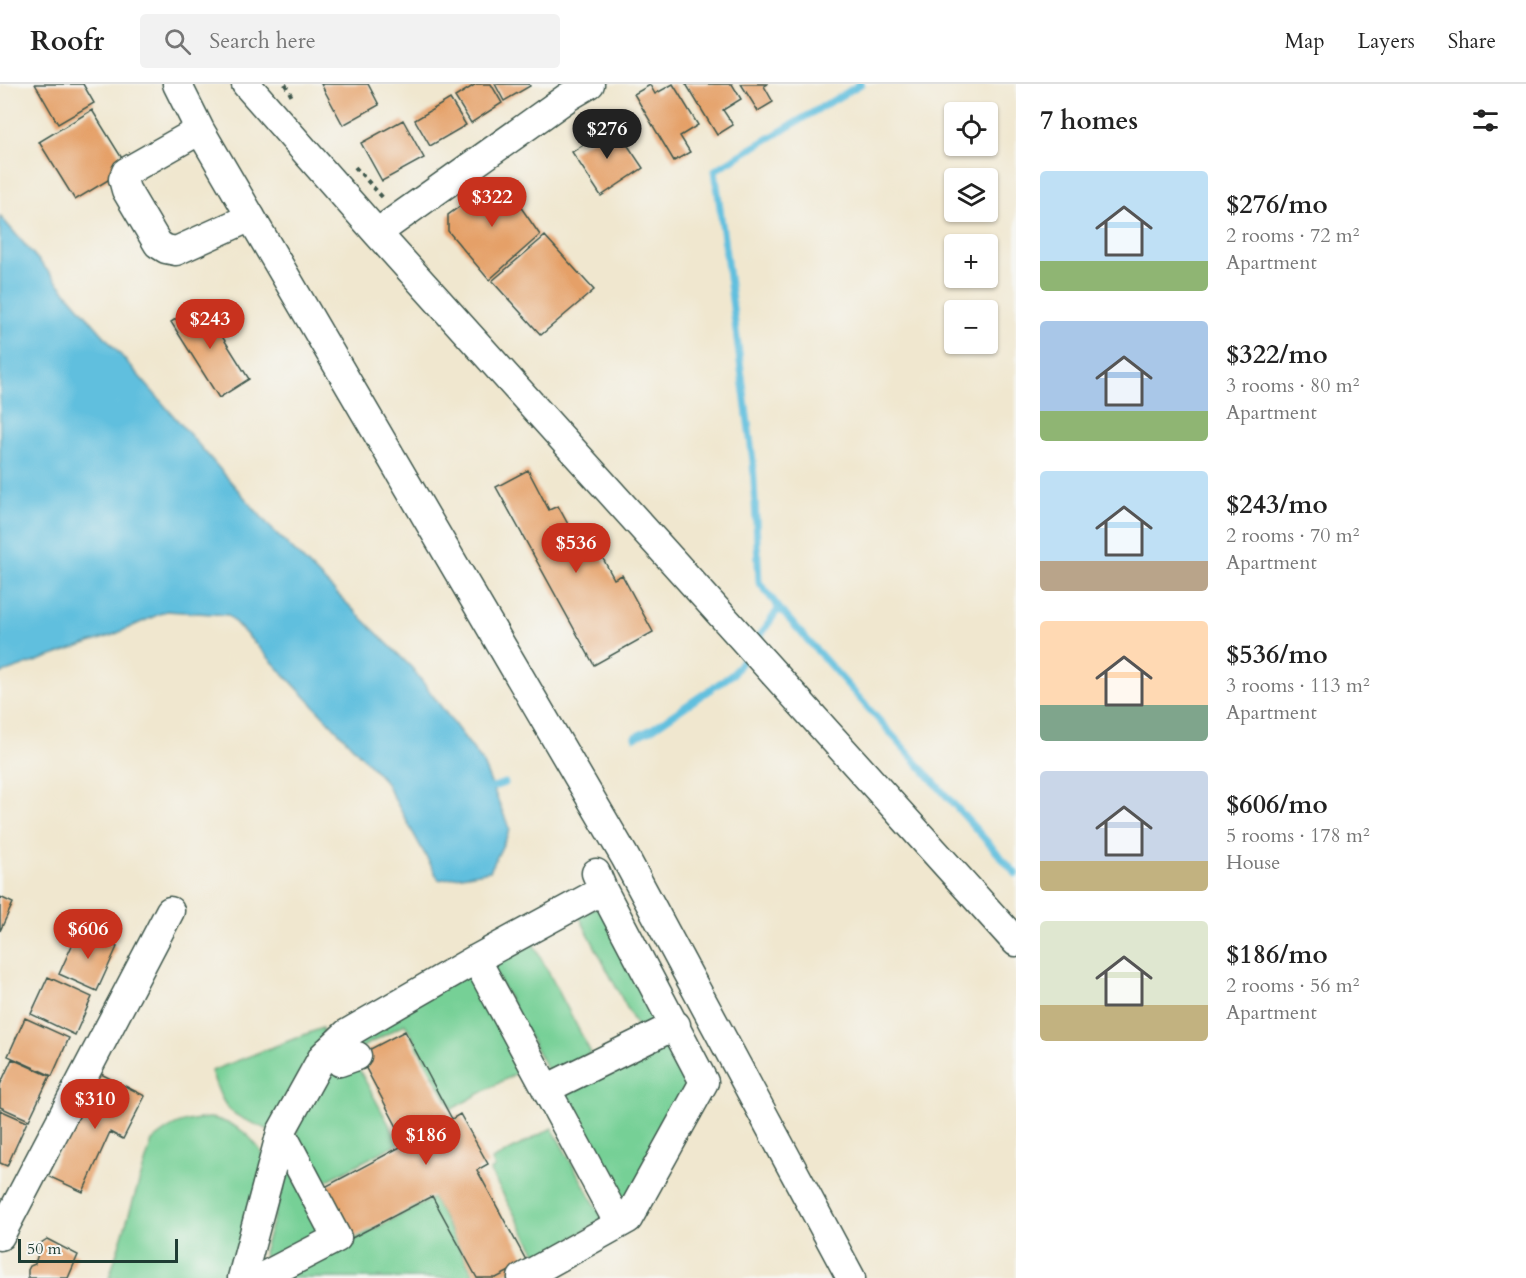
<!DOCTYPE html>
<meta charset="utf-8">
<style>
:root{--surface:#fff;--page:#f2f2f2;--text:#222;--muted:#767676;--line:#e0e0e0;--accent:#c8321e}
body{margin:0;font-family:Cardo,serif;background:var(--page);color:var(--text);height:100vh;display:flex;flex-direction:column;font-size:22px;white-space:nowrap}
*{box-sizing:border-box;margin:0}
p{font-size:20px;color:var(--muted)}
.icon{flex:none;width:33px;height:33px;fill:none;stroke:currentColor;stroke-width:2;stroke-linecap:round;stroke-linejoin:round}
.map{position:relative;flex:1;overflow:hidden}
.panel{display:flex;flex-direction:column;background:var(--surface);width:510px}
.panel>*{flex:none}
.controls{position:absolute;left:944px;top:18px;display:grid;gap:12px}
.controls a{display:grid;place-items:center;width:54px;height:54px;border-radius:6px;background:var(--surface);box-shadow:0 2px 4px #0004;font-size:30px}
.scale{position:absolute;left:18px;bottom:15px;width:160px;box-sizing:border-box;padding-left:6px;border:3px solid #1f3d34;border-top:0;font-size:16px;line-height:21px;white-space:nowrap;color:#1f3d34;-webkit-text-stroke:4px #f6f6f2;paint-order:stroke}
.price{position:absolute;translate:-50% -51px;padding:0 14px;border-radius:21px;background:var(--accent);color:#fff;font-size:20px;line-height:39px;filter:drop-shadow(0 2px 3px #0008)}
.price::after{content:'';position:absolute;left:50%;top:36px;width:18px;height:14px;margin-left:-9px;background:inherit;clip-path:polygon(0 0,100% 0,50% 100%)}
.price.active{background:#222;color:#fff}
ul{padding:0;list-style:none}
li{display:flex;align-items:center;gap:18px;height:150px;padding:0 24px}
li span{display:grid;place-items:center;flex:none;width:168px;height:120px;border-radius:6px;color:#555}
li>.icon{margin-inline-start:auto}
span .icon{width:72px;height:72px;fill:#fffc;stroke-width:1}
li b{font-size:26px}
h2{display:flex;justify-content:space-between;align-items:center;height:72px;padding:0 24px;font-size:26px}
header{display:flex;align-items:center;gap:36px;box-sizing:border-box;height:84px;padding:0 30px;background:var(--surface);border-bottom:2px solid var(--line)}
header strong{font-size:28px}
nav{display:flex;gap:33px;margin-inline-start:auto;font-size:21px}
.search{width:420px;height:54px;background:var(--page);display:flex;align-items:center;gap:15px;box-sizing:border-box;padding:0 21px;border-radius:6px;color:var(--muted);font-size:22px}
main{display:flex;flex:1;min-height:0}
.map>svg:first-child{display:block}
.green{fill:#76d096;stroke:#4a8665;stroke-width:1.5}
.water{fill:#60bfde;stroke:#407e89;stroke-width:1.5}
.lines{fill:none;stroke-linecap:round;stroke-linejoin:round}
.stream{stroke:#60bfde;stroke-width:7}
.building{fill:#e5a067}
.minor-casing{stroke:#3e564b;stroke-width:31}
.path{stroke:#3e564b;stroke-width:4;stroke-dasharray:4.5 4.5;stroke-linecap:butt}
.minor{stroke:#fff;stroke-width:28}
</style>
<header>
<strong>Roofr</strong>
<div class="search"><svg class="icon" aria-label="search" viewBox="0 0 24 24"><circle cx="10" cy="10" r="6"/><path d="M15 15l6 6"/></svg>Search here</div>
<nav><a>Map</a><a>Layers</a><a>Share</a></nav>
</header>
<main>
<div class="map">
<svg width="1016" height="1194" viewBox="0 0 1016 1194">
<rect width="100%" height="100%" fill="#f6f6f2"/>
<filter id="ink" filterUnits="userSpaceOnUse"><feTurbulence type="fractalNoise" baseFrequency=".0167" numOctaves="2"/><feDisplacementMap in="SourceGraphic" scale="12" xChannelSelector="R" yChannelSelector="G"/><feConvolveMatrix kernelMatrix="1 2 1 2 8 2 1 2 1" color-interpolation-filters="sRGB"/></filter>
<filter id="wash" filterUnits="userSpaceOnUse"><feTurbulence type="fractalNoise" baseFrequency=".008" numOctaves="4" result="noise"/><feDisplacementMap in="SourceGraphic" scale="24" xChannelSelector="R" yChannelSelector="G"/><feGaussianBlur stdDeviation="1.35" result="paint"/><feColorMatrix in="noise" values="0 0 0 0 0 0 0 0 0 0 0 0 0 0 0 0 0 1.4 0 .05"/><feComposite in="paint" operator="in"/></filter>
<g filter="url(#wash)">
<rect width="100%" height="100%" fill="#f0e7cf"/>
<path class="green" d="M602 820 661 933 638 945 579 832Z
M532 857 591 969 550 991 490 879Z
M471 889 524 985 452 1025 405 940 346 972 351 954Z
M322 944 324 949 269 1046C228 1029 226 1030 211 987Z
M674 954 697 999 622 1125 560 1012Z
M354 976 399 1059 320 1100 296 1053 300 1028 326 988Z
M213 1034C240 1042 249 1049 265 1073L240 1194H109L152 1057C173 1039 185 1035 213 1034Z
M552 1044 603 1135 540 1176 490 1087 495 1084 492 1076Z
M289 1083 324 1146 267 1178 263 1168Z
M433 1114 475 1194H280Z"/>
<path class="water" d="M0 132 271 444 412 584 482 677 510 746 490 787 439 796 384 696 228 531 166 527 113 551 0 590Z"/>
<g class="lines">
<path class="stream" d="M861 0 715 86 753 377 759 498 779 524 1016 790
M755 559 779 524
M635 653 652 645 733 590 746 571
M493 703 505 699"/>
</g>
<g id="blocks">
<path class="building" d="M35 0H83L94 19 58 40Z
M321 0H368L379 21 343 41Z
M476 0H491L502 19 471 39 455 13Z
M495 0H529L530 2 504 17Z
M673 0 698 41 680 52 690 68 674 77 634 10 650 1 655 10Z
M686 0H732L741 15 723 26 733 41 717 51Z
M741 0H768L764 2 773 18 758 27Z
M450 15 466 41 430 62 415 36Z
M92 26 128 84 75 116 39 58Z
M403 36 424 74 382 97 361 59Z
M614 41 643 84 601 112 572 68Z
M500 93 540 151 489 196 448 147V131Z
M545 152 594 206 541 251 492 197Z
M201 219 249 295 219 314 171 238Z
M528 386 549 426 558 422 580 462 593 456 614 495 622 491 653 548 594 581 496 403Z
M0 813 13 819 0 847Z
M79 846 117 863 97 907 59 890Z
M48 893 92 913 75 951 31 930Z
M25 934 69 954 52 992 8 972Z
M405 947 452 1035 460 1030 488 1080 477 1086 527 1178 496 1194H477L432 1112 352 1154 325 1103 406 1060 359 971Z
M12 975 50 992 29 1036 0 1023V1001Z
M99 989 145 1012 123 1055 110 1048 83 1108 48 1092Z
M0 1026 27 1038 7 1082 0 1079Z
M47 1155 78 1171 68 1194H28V1186L30 1182 35 1180 41 1159Z"/>
</g>
</g>
<g filter="url(#ink)">
<use href="#blocks" fill-opacity="0" stroke="#3e564b" stroke-width="1.5"/>
<g class="lines">
<g class="minor-casing">
<path id="minor" d="M177 0 200 46 625 773 851 1194
M246 0 377 149 1016 858
M200 46 126 88 123 95 126 106 158 160 166 165 176 167 251 133
M377 149 568 13 590 0
M476 875 619 1140
M328 967 340 978 357 972
M546 1005 676 941
M0 1152 170 827
M266 1191 337 1154 281 1048
M242 1194 281 1048 323 972 346 950 476 875 603 806
M522 1194 628 1135 704 998 603 806 596 789"/>
</g>
<path class="path" d="M285 0 292 13
M355 83 384 115"/>
<use href="#minor" class="minor"/>
</g>
</g>
</svg>
<div class="controls">
<a><svg class="icon" aria-label="locate" viewBox="0 0 24 24"><circle cx="12" cy="12" r="6"/><path d="M12 2v4M12 18v4M2 12h4M18 12h4"/></svg></a>
<a><svg class="icon" aria-label="layers" viewBox="0 0 24 24"><path d="M12 4l9 5-9 5-9-5zM3 14l9 5 9-5"/></svg></a>
<a>+</a>
<a>−</a>
</div>
<div class="scale">50 m</div>
<b class="price active" style="left:607px;top:76px">$276</b>
<b class="price" style="left:492px;top:144px">$322</b>
<b class="price" style="left:210px;top:266px">$243</b>
<b class="price" style="left:576px;top:490px">$536</b>
<b class="price" style="left:88px;top:876px">$606</b>
<b class="price" style="left:95px;top:1046px">$310</b>
<b class="price" style="left:426px;top:1082px">$186</b>
</div>
<section class="panel">
<h2>7 homes<svg class="icon" aria-label="filters" viewBox="0 0 24 24"><path d="M4 7h16M4 17h16"/><circle cx="9" cy="7" r="2"/><circle cx="15" cy="17" r="2"/></svg></h2>
<ul>
<li><span style="background:linear-gradient(#bfe0f5 75%,#8fb573 0)"><svg class="icon" aria-label="home" viewBox="0 0 24 24"><path d="M3 11l9-7 9 7M6 9v11h12V9"/></svg></span><div><b>$276/mo</b><p>2 rooms · 72 m²</p><p>Apartment</p></div></li>
<li><span style="background:linear-gradient(#a9c7e8 75%,#8fb573 0)"><svg class="icon" aria-label="home" viewBox="0 0 24 24"><path d="M3 11l9-7 9 7M6 9v11h12V9"/></svg></span><div><b>$322/mo</b><p>3 rooms · 80 m²</p><p>Apartment</p></div></li>
<li><span style="background:linear-gradient(#bfe0f5 75%,#b9a48a 0)"><svg class="icon" aria-label="home" viewBox="0 0 24 24"><path d="M3 11l9-7 9 7M6 9v11h12V9"/></svg></span><div><b>$243/mo</b><p>2 rooms · 70 m²</p><p>Apartment</p></div></li>
<li><span style="background:linear-gradient(#ffd9b3 70%,#7fa58c 0)"><svg class="icon" aria-label="home" viewBox="0 0 24 24"><path d="M3 11l9-7 9 7M6 9v11h12V9"/></svg></span><div><b>$536/mo</b><p>3 rooms · 113 m²</p><p>Apartment</p></div></li>
<li><span style="background:linear-gradient(#c9d6e8 75%,#c2b280 0)"><svg class="icon" aria-label="home" viewBox="0 0 24 24"><path d="M3 11l9-7 9 7M6 9v11h12V9"/></svg></span><div><b>$606/mo</b><p>5 rooms · 178 m²</p><p>House</p></div></li>
<li><span style="background:linear-gradient(#dfe7d0 70%,#c2b280 0)"><svg class="icon" aria-label="home" viewBox="0 0 24 24"><path d="M3 11l9-7 9 7M6 9v11h12V9"/></svg></span><div><b>$186/mo</b><p>2 rooms · 56 m²</p><p>Apartment</p></div></li>
</ul>
</section>
</main>
